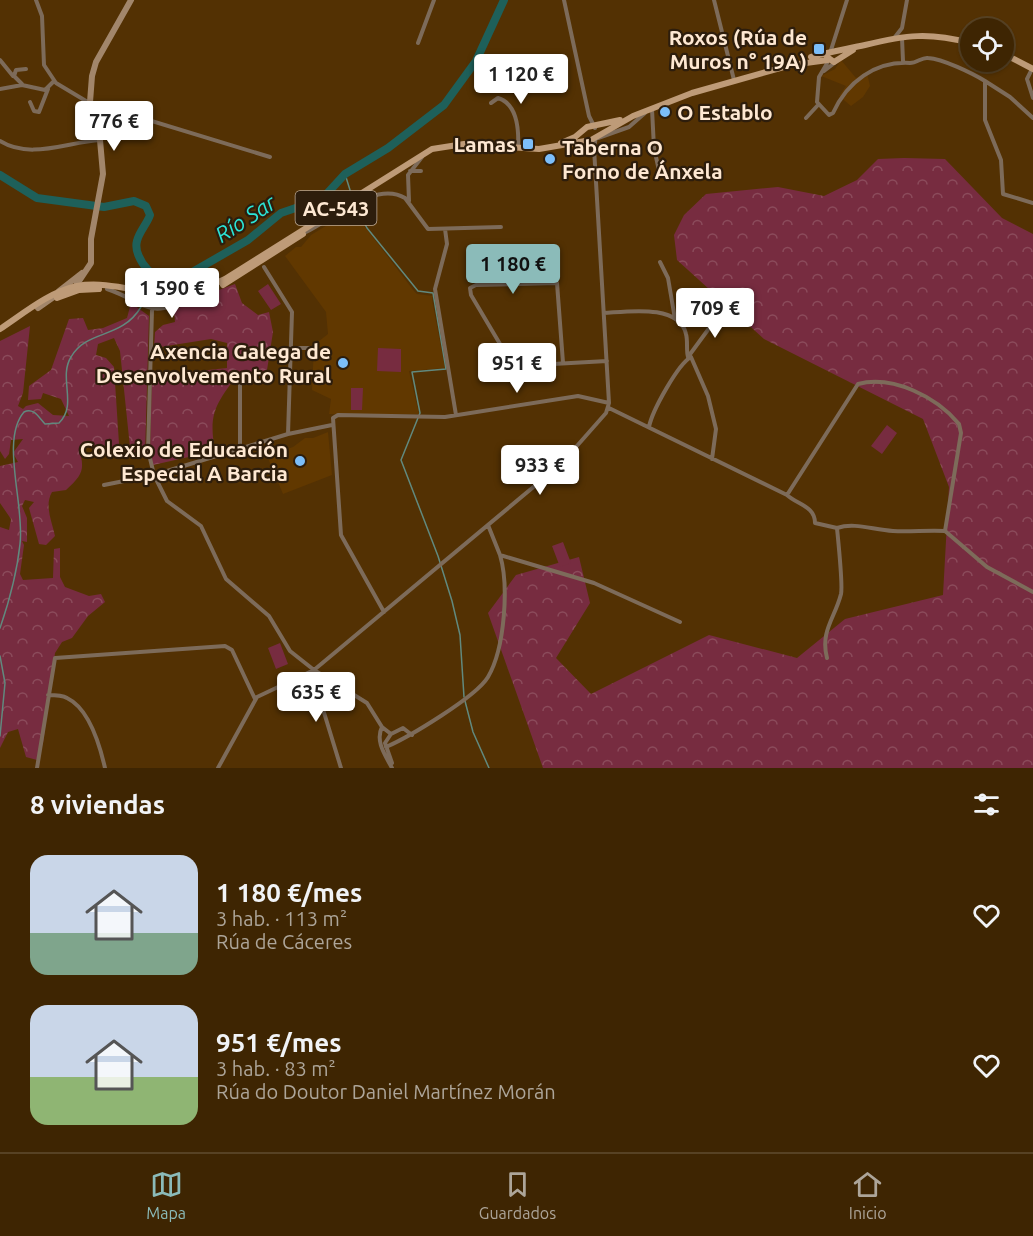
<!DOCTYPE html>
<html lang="es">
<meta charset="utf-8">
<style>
:root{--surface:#3e2502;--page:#452d0c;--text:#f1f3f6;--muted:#ada599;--line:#574224;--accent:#8bbbb9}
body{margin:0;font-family:Ubuntu,sans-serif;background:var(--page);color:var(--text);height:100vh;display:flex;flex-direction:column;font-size:22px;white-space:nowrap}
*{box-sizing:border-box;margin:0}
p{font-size:20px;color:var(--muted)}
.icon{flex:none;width:33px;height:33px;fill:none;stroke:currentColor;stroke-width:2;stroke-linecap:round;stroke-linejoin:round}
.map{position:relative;height:768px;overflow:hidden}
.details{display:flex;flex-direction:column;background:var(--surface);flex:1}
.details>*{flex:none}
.tools{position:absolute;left:960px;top:18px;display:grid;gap:12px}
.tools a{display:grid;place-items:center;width:54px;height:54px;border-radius:50%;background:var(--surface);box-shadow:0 2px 4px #0004,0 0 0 2px var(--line);font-size:30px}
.price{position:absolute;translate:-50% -51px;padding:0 14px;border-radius:6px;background:#fff;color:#222;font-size:20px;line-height:39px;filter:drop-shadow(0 2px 3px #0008)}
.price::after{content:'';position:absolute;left:50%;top:36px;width:18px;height:14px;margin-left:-9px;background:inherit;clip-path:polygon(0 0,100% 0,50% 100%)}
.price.on{background:var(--accent);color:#111}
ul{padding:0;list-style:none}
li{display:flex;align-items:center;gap:18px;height:150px;padding:0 30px}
li span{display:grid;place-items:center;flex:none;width:168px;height:120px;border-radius:18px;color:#555}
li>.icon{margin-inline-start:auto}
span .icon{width:72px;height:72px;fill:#fffc;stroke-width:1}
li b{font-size:26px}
h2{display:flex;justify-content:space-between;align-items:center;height:72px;padding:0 30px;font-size:26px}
.tab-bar{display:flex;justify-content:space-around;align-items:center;height:84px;border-top:2px solid var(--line);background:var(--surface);font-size:16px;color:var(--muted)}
.tab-bar a{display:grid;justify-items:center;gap:3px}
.tab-bar .on{color:var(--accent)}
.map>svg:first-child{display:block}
.built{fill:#613800}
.forest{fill:url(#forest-crowns)}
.pitch{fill:#772c40}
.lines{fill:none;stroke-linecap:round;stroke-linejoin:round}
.stream{stroke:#61897e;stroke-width:1.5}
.river{stroke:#1e605a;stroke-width:8}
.street{stroke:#7d6b5a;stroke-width:4}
.secondary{stroke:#a2866b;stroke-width:6}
.primary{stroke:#be9b78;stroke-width:6}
.poi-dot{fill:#7cbef9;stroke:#2d1d0c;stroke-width:2}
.labels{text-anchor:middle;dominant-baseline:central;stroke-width:4.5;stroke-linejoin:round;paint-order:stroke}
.shield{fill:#2d1d0c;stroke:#bfab97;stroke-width:1.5}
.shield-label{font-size:20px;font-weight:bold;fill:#fee8d2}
.poi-label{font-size:21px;font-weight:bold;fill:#fee8d2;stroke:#2d1d0c;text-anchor:end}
.water-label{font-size:22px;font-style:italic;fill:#2be5d7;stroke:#2d1d0c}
</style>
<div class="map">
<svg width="1033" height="768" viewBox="0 0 1033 768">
<defs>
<pattern id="forest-crowns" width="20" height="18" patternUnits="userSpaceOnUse" patternTransform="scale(1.5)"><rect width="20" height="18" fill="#772c40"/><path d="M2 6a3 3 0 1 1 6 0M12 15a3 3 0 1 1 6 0" fill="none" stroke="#8b4b5b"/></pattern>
</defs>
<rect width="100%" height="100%" fill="#533103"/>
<path class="built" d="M841 60 856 78 865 73 868 77 870 86 863 97 851 106 839 96 846 86 821 76 835 69Z
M352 210 414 291 417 294 433 296 432 300 445 368 409 371 419 414H329L331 399 312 390 314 345 328 334 326 312 285 256 296 247H301L311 235Z
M328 432 332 475 283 494 267 456 293 447 305 438H313Z"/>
<path class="forest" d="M904 158 945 159 1002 218 1033 234V768H543L488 613 516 575 579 557 590 603 556 658 591 694 709 635 797 658 845 619 943 595 949 487 923 419 764 339 677 260 674 235 684 215 706 194 778 187 824 196 857 180 878 159Z
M235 284 242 303 258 315 269 312 273 332 267 370 251 375 238 374C216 404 208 413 215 451L153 465 150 450 152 376 227 368V343L211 339 154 348 155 332 163 325 175 322 174 311 192 300Z
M131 303 149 316 145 455 131 457 120 351 114 338 98 344 96 355 106 358 114 367 120 459 86 444 79 448C85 470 83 474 66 490L52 492C44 506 52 521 55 536L46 545 39 544 29 508 34 502 25 500 22 506 27 518V542L22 541 24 545 20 574 23 580 53 578 54 549 60 548V577L65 587 89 596 101 594 105 602 88 616 72 638 62 642 55 653 43 743 37 760 26 757 18 729 8 732 0 748V527L9 530 11 519 0 503V466L18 462 13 453 23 439 11 440 9 454 5 459 0 451V341L30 326 23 393 18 406 23 409 26 406 38 403 53 415 69 416 61 399 43 393 41 399 28 400 29 386 51 370 69 319 83 318 88 330 103 328 127 318Z"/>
<path class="pitch" d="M268 284 281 304 271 310 258 291Z
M378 348 401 349V372L377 371Z
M351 388H363L362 410H351Z
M887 425 897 433 882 454 871 446Z
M563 542 571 563 560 567 552 546Z
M280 643 288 664 276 669 268 648Z"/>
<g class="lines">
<path class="stream" d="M345 174 350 190
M357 210 367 228 418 291 433 293 446 369 412 372 420 413 401 460 438 556 452 601 460 635 464 697
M152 290 159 281
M144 303 149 294
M0 628C9 602 17 572 20 544 25 505 0 440 24 412 34 407 39 418 45 424L59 423C78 405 58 378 71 357 87 329 121 340 141 307
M0 656 5 683 0 736
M465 701 473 732 489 768"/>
<path class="river" d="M0 175 37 198 104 207 134 201 146 206 150 215C147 224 139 232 137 241 132 258 158 287 175 282L248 240 281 213 322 199 345 174 388 148 444 105 476 61 504 0"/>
<path class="street" d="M36 0 42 16 44 65 56 83 86 101 270 157
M564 0 589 116 595 128
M714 0 734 80
M895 37 902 28 907 0
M902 38 903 61
M418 43 434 0
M831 50 847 0
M0 60 13 76
M829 60 819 77 817 102 829 115 833 113C847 82 875 61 910 63 917 63 922 57 928 58 943 59 972 73 985 81V120L1001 160 1003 194 1033 203
M1032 69 1027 79 1033 98
M824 71 837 61
M985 81 1010 97 1033 118
M22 84 14 76 16 70 26 69
M0 89 22 85 45 90 54 81
M30 102 34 111 39 112 48 89
M491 103 498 98C517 104 519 130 518 148
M652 109 654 148 660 175
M806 118 818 105
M598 138 629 127 645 113
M0 141C30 160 67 142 100 140
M410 171H421
M409 201 408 175 422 157
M445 229 447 244 435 289 456 415
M306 232C333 219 376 180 405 198L428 229 501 227
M660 262 668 278 675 319
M264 267 292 312 288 434
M107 289C146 302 150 322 189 296
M152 310 148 450 154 475 288 434 332 425
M604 313C625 312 679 303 686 334 688 341 686 350 688 357
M291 348H312
M688 357 710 327 727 311H736
M563 363 557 283 476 285 470 288 471 295 500 344 506 366H517L607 361
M240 380V448
M609 408 787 495 858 384C893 375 937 397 959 424L961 433 945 531
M649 427C652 411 678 364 691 357L708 396 716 429 712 459
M104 485 154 475 167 501 201 526 226 579 269 616 290 651 314 670 367 703 382 727 391 734 403 728 412 735
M787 495C798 505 815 506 815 523L837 528
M488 525 500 555
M384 612 341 535 333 418 338 415 445 417 578 396 609 403
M827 658C820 631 835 618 841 594 843 585 838 539 837 528 855 522 873 530 893 531 910 532 928 530 945 531L987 567 1033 592
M301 677 308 694 322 706 341 768
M48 695C54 695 62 695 67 698 90 709 100 746 105 768
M382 727C375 741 385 755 392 768
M391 734 385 743 392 763
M386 747C409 737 476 697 488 677 505 648 509 585 500 555L594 583 680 622
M37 768 55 658 225 646 232 650 255 699
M218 768 257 697 314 670 561 464 606 413 609 403 594 148 596 137"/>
<path class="secondary" d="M77 284 91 263V239L103 174 100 140 90 102 92 76 96 62 131 0
M59 291 82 273
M38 308 55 296"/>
<path class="primary" d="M1004 54 1033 69
M811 57C829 52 847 49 865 45 906 35 929 32 970 43
M827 57 834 62 853 50
M561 143 575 137 587 127 620 120
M223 285 303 234
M192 294 225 279 432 149 464 144 539 149 591 140 633 116 692 93 791 65 828 60
M57 298 79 290 99 289
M0 329C24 313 49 292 77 286 114 279 155 300 194 294"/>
</g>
<g class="poi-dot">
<rect x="813" y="43" width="12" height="12" rx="3"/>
<circle cx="665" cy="112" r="6"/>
<rect x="522" y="138" width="12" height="12" rx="3"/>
<circle cx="550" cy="159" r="6"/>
<circle cx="343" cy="363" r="6"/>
<circle cx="300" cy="461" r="6"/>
</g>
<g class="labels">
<rect class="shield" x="295.5" y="191" width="81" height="34" rx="4.5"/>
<g class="shield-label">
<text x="336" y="208">AC-543</text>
</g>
<g class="poi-label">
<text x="807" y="37">Roxos (Rúa de<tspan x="807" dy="24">Muros n° 19A)</tspan></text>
<text x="677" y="112" text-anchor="start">O Establo</text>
<text x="516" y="144">Lamas</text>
<text x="562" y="147" text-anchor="start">Taberna O<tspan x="562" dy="24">Forno de Ánxela</tspan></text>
<text x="331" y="351">Axencia Galega de<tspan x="331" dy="24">Desenvolvemento Rural</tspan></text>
<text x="288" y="449">Colexio de Educación<tspan x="288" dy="24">Especial A Barcia</tspan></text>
</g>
<g class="water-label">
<text transform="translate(245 218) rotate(-33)">Río Sar</text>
</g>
</g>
</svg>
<div class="tools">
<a><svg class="icon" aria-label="locate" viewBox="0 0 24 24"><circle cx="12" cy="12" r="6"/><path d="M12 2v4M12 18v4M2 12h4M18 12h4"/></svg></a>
</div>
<b class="price" style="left:521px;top:105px">1 120 €</b>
<b class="price" style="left:114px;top:152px">776 €</b>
<b class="price on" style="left:513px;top:295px">1 180 €</b>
<b class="price" style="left:172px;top:319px">1 590 €</b>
<b class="price" style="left:715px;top:339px">709 €</b>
<b class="price" style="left:517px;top:394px">951 €</b>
<b class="price" style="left:540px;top:496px">933 €</b>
<b class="price" style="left:316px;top:723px">635 €</b>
</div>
<section class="details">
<h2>8 viviendas<svg class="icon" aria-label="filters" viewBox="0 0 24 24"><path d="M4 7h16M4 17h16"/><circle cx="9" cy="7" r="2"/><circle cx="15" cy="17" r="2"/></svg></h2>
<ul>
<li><span style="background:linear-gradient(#c9d6e8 65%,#7fa58c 0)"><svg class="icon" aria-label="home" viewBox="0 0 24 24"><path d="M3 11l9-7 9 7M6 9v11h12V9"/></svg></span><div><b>1 180 €/mes</b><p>3 hab. · 113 m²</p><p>Rúa de Cáceres</p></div><svg class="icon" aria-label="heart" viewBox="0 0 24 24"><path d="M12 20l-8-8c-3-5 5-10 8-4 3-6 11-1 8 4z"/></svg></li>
<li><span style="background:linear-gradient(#c9d6e8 60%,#8fb573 0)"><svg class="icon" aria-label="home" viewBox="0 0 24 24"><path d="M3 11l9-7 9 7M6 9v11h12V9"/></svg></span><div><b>951 €/mes</b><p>3 hab. · 83 m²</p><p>Rúa do Doutor Daniel Martínez Morán</p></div><svg class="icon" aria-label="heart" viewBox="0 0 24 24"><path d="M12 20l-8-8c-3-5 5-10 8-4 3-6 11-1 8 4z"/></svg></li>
</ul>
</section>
<nav class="tab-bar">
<a class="on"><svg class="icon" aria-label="map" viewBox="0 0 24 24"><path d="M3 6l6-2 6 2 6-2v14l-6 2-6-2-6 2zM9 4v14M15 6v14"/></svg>Mapa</a>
<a><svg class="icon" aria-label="saved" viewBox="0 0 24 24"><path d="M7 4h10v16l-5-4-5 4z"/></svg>Guardados</a>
<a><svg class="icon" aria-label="home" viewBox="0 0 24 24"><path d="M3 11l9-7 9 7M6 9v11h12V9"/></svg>Inicio</a>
</nav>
